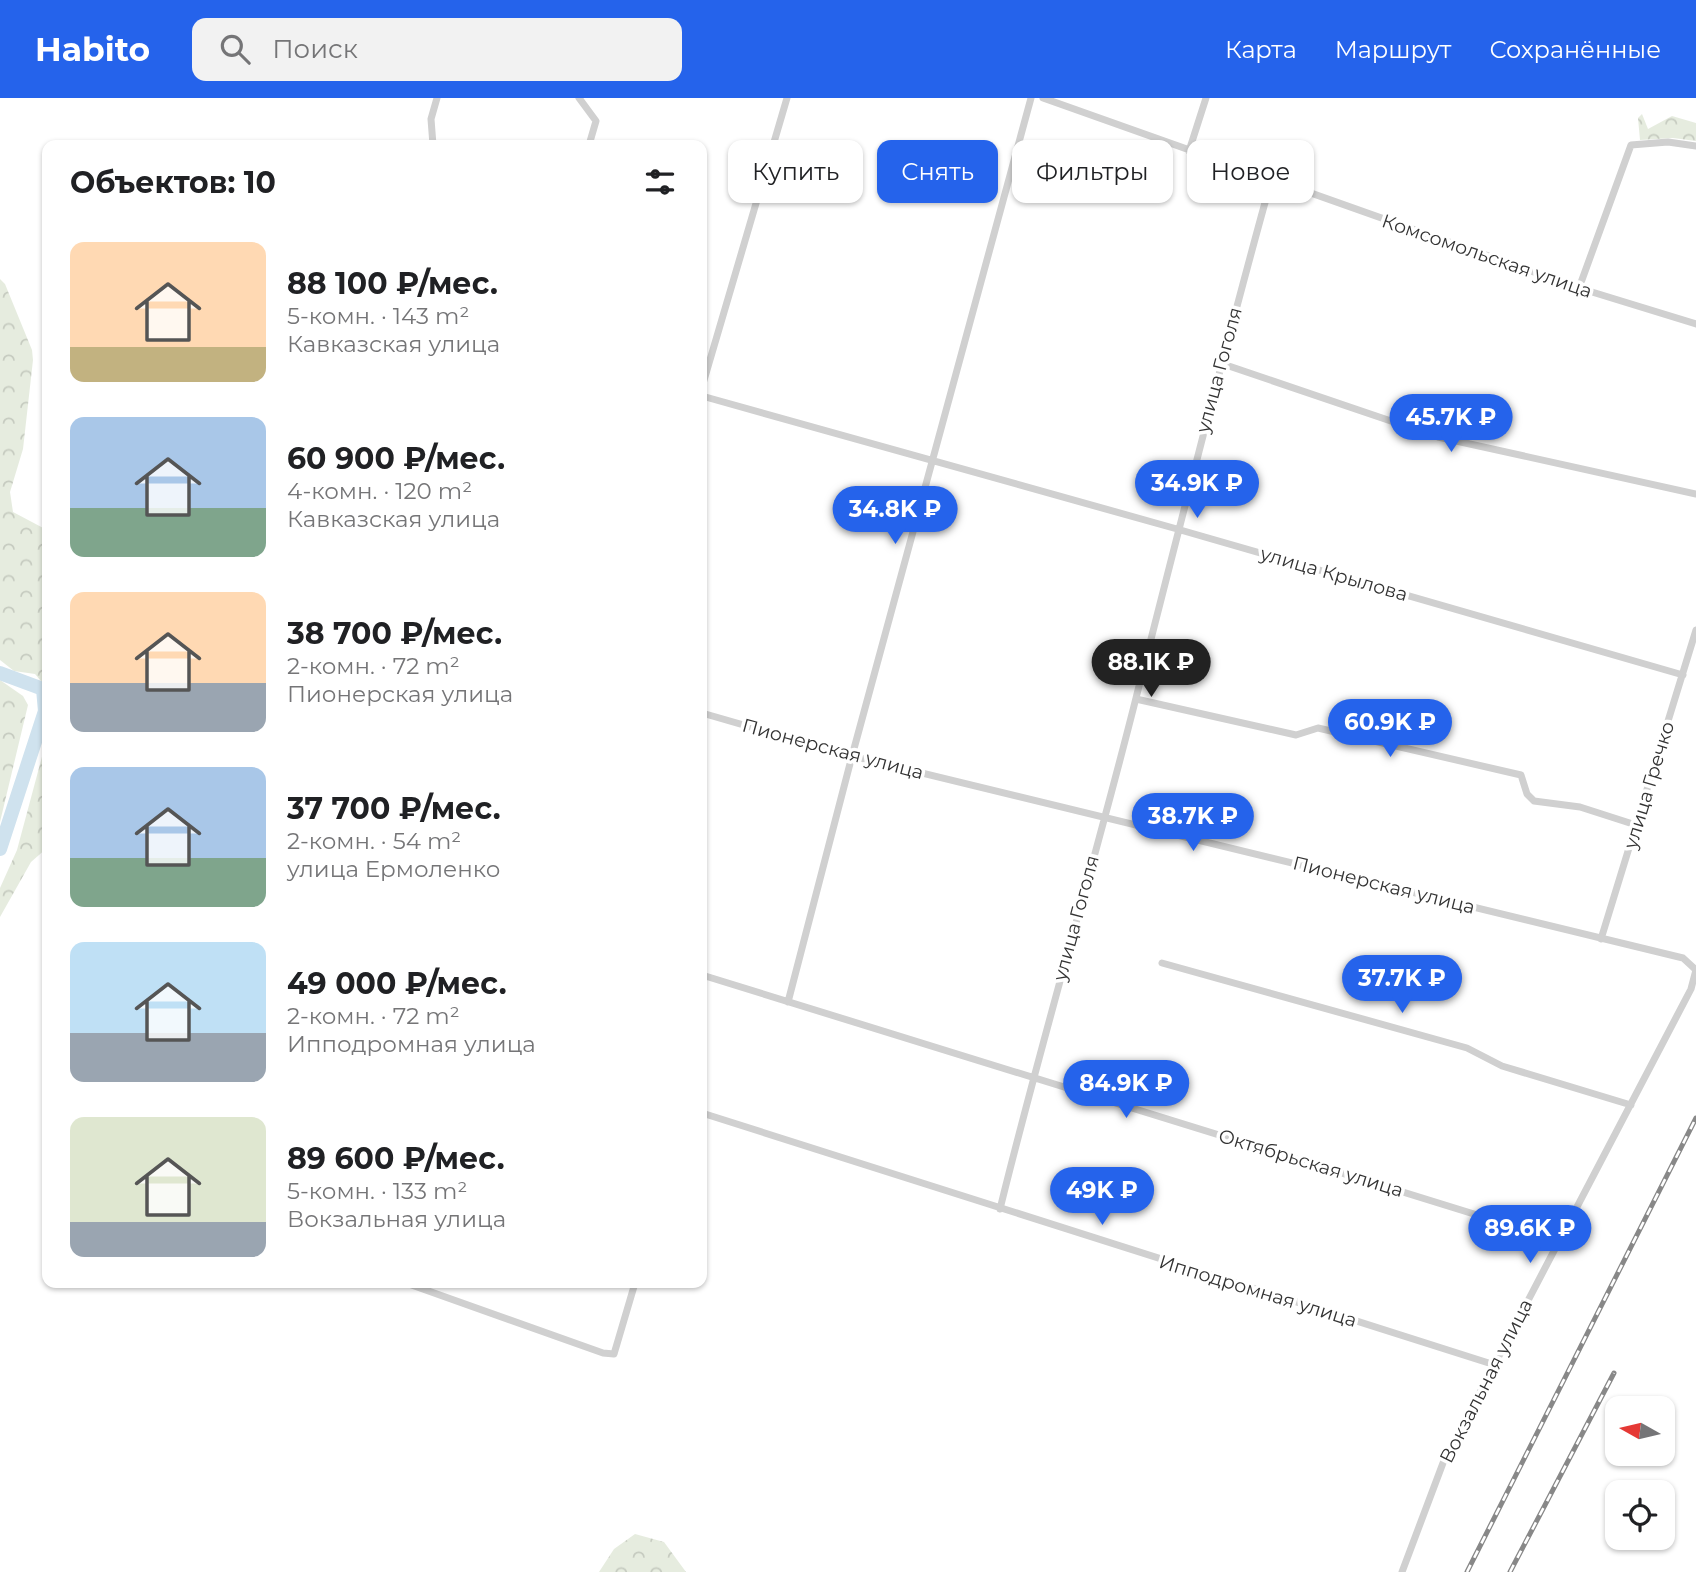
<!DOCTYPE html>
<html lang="ru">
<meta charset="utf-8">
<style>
:root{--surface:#fff;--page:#f2f2f2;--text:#202124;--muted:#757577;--accent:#2563eb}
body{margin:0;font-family:Montserrat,sans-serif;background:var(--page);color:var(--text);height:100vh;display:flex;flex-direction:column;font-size:26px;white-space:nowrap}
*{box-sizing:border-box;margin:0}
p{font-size:23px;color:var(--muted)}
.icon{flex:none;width:38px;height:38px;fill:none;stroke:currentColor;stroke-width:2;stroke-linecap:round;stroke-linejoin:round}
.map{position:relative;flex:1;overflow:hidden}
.drawer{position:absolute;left:42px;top:42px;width:665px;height:1148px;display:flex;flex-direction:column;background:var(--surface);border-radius:14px;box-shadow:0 2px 5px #0004}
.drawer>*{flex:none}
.banner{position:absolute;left:728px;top:42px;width:665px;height:63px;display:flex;gap:14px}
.needle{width:46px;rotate:278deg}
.tools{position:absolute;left:1605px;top:1298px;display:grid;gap:14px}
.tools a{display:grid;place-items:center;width:70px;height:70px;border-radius:14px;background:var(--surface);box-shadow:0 2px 5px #0004;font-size:35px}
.price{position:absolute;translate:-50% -60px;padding:0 16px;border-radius:24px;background:var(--accent);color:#fff;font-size:23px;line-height:46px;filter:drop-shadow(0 2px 4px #0008)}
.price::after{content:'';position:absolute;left:50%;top:42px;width:21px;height:16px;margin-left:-10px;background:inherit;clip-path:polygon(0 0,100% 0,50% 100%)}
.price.current{background:#222;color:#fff}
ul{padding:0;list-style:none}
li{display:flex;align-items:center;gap:21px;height:175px;padding:0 28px}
li span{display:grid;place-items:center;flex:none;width:196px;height:140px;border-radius:14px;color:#555}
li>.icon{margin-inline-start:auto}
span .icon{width:84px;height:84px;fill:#fffc;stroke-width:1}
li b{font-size:30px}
h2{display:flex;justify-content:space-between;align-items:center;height:84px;padding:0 28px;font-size:30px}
.tag{padding:0 24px;border-radius:14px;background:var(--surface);box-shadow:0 2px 5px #0004;font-size:24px;line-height:63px}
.tag.current{background:var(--accent);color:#fff}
header{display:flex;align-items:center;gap:42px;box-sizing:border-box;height:98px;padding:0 35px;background:var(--accent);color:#fff}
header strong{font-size:33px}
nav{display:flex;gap:38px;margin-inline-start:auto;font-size:24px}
.search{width:490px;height:63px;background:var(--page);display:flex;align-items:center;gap:18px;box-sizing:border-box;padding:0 24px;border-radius:14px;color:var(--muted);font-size:26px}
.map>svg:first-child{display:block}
.forest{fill:url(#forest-crowns)}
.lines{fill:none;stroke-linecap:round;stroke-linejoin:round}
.river{stroke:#cfe2ee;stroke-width:14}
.minor{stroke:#d0d0d0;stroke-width:7}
.rail-casing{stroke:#888;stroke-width:5}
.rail{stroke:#fff;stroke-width:2.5;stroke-dasharray:8;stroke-linecap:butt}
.labels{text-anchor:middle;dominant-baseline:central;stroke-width:7;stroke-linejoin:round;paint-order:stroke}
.street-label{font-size:19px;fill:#333;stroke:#fff}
</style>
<header>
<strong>Habito</strong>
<div class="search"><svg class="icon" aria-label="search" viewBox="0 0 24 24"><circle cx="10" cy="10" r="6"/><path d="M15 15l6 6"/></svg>Поиск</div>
<nav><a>Карта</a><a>Маршрут</a><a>Сохранённые</a></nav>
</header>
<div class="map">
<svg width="1696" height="1474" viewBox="0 0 1696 1474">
<defs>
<pattern id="forest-crowns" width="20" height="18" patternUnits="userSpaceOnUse" patternTransform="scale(1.75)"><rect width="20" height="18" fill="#e6ecdf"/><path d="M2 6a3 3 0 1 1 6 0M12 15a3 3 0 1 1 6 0" fill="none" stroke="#c6cbc0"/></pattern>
</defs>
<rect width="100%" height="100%" fill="#fff"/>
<path class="forest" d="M1642 16 1648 31 1672 18 1696 25V43L1673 40 1640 42 1638 20Z
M0 181 5 186 32 252 33 262 23 351 10 394 13 414 47 432V590L35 576 14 573 0 562Z
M0 582 23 598 28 607 0 724Z
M47 640V750L31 764 0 819V790L17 752Z
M635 1436 664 1444 686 1474H599L614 1451Z"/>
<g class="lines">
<path class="river" d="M0 575 43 591 45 613 0 751"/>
<path class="minor" d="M579 0 596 23 589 47
M1043 0 1579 190 1696 226
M433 47 431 21 437 0
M1189 53 1206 0
M1579 190 1631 47 1668 44 1696 48
M1220 265 1438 339 1696 396
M702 289 787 0
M702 298 1177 431 1683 577
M1136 601 1296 637 1318 630 1521 677 1527 696 1534 703 1580 709 1636 727
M702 615 852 658 1683 860 1696 872 1691 891 1443 1365 1402 1474
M1601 841 1696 532
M1162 865 1467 950 1502 968 1631 1007
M702 877 1558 1142
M788 904 852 658 1031 0
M702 1015 1495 1267
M1000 1111C1042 940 1093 771 1136 600 1180 428 1223 255 1271 83
M406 1185 603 1255 614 1256 635 1185"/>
<g class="rail-casing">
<path id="rail" d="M1467 1474 1696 1020
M1510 1474 1614 1275"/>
</g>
<use href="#rail" class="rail"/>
</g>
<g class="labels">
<g class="street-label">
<text transform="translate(1487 158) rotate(19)">Комсомольская улица</text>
<text transform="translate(1219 272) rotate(-75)">улица Гоголя</text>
<text transform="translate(1334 476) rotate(16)">улица Крылова</text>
<text transform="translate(833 651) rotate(15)">Пионерская улица</text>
<text transform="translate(1649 687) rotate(-73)">улица Гречко</text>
<text transform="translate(1384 787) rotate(14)">Пионерская улица</text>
<text transform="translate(1076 820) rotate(-75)">улица Гоголя</text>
<text transform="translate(1311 1065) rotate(17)">Октябрьская улица</text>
<text transform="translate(1258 1193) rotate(17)">Ипподромная улица</text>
<text transform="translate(1486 1283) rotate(-63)">Вокзальная улица</text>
</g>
</g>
</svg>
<div class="tools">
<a><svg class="needle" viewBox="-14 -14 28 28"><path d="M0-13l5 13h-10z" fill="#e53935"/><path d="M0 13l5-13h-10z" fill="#757577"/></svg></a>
<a><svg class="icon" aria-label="locate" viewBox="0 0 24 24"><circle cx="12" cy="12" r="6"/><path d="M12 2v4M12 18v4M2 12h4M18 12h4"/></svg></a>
</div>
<b class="price" style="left:1451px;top:356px">45.7K ₽</b>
<b class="price" style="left:1197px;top:422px">34.9K ₽</b>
<b class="price" style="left:895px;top:448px">34.8K ₽</b>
<b class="price current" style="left:1151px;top:601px">88.1K ₽</b>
<b class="price" style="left:1390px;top:661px">60.9K ₽</b>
<b class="price" style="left:1193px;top:755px">38.7K ₽</b>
<b class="price" style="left:1402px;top:917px">37.7K ₽</b>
<b class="price" style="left:1126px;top:1022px">84.9K ₽</b>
<b class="price" style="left:1102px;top:1129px">49K ₽</b>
<b class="price" style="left:1530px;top:1167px">89.6K ₽</b>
<div class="banner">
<a class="tag">Купить</a>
<a class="tag current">Снять</a>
<a class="tag">Фильтры</a>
<a class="tag">Новое</a>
</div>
<section class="drawer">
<h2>Объектов: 10<svg class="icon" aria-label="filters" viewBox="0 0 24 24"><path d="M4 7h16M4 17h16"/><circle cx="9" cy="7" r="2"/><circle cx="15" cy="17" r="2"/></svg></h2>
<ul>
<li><span style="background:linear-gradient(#ffd9b3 75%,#c2b280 0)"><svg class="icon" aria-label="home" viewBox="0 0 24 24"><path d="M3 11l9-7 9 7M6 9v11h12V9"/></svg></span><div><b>88 100 ₽/мес.</b><p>5-комн. · 143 m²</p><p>Кавказская улица</p></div></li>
<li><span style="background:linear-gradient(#a9c7e8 65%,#7fa58c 0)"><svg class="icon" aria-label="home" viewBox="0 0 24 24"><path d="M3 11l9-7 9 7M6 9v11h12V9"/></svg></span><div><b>60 900 ₽/мес.</b><p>4-комн. · 120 m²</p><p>Кавказская улица</p></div></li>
<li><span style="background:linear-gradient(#ffd9b3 65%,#9aa5b1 0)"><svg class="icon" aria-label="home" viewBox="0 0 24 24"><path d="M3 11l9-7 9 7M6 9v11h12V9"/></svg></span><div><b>38 700 ₽/мес.</b><p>2-комн. · 72 m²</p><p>Пионерская улица</p></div></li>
<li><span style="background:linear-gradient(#a9c7e8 65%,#7fa58c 0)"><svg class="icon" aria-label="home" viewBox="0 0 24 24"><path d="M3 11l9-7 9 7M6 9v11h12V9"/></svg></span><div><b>37 700 ₽/мес.</b><p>2-комн. · 54 m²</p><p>улица Ермоленко</p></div></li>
<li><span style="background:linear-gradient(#bfe0f5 65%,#9aa5b1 0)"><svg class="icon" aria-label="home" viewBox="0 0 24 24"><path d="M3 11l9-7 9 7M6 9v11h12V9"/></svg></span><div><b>49 000 ₽/мес.</b><p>2-комн. · 72 m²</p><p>Ипподромная улица</p></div></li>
<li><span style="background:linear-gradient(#dfe7d0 75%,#9aa5b1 0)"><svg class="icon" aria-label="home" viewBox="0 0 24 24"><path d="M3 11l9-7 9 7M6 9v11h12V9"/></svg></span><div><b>89 600 ₽/мес.</b><p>5-комн. · 133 m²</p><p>Вокзальная улица</p></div></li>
</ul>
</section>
</div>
